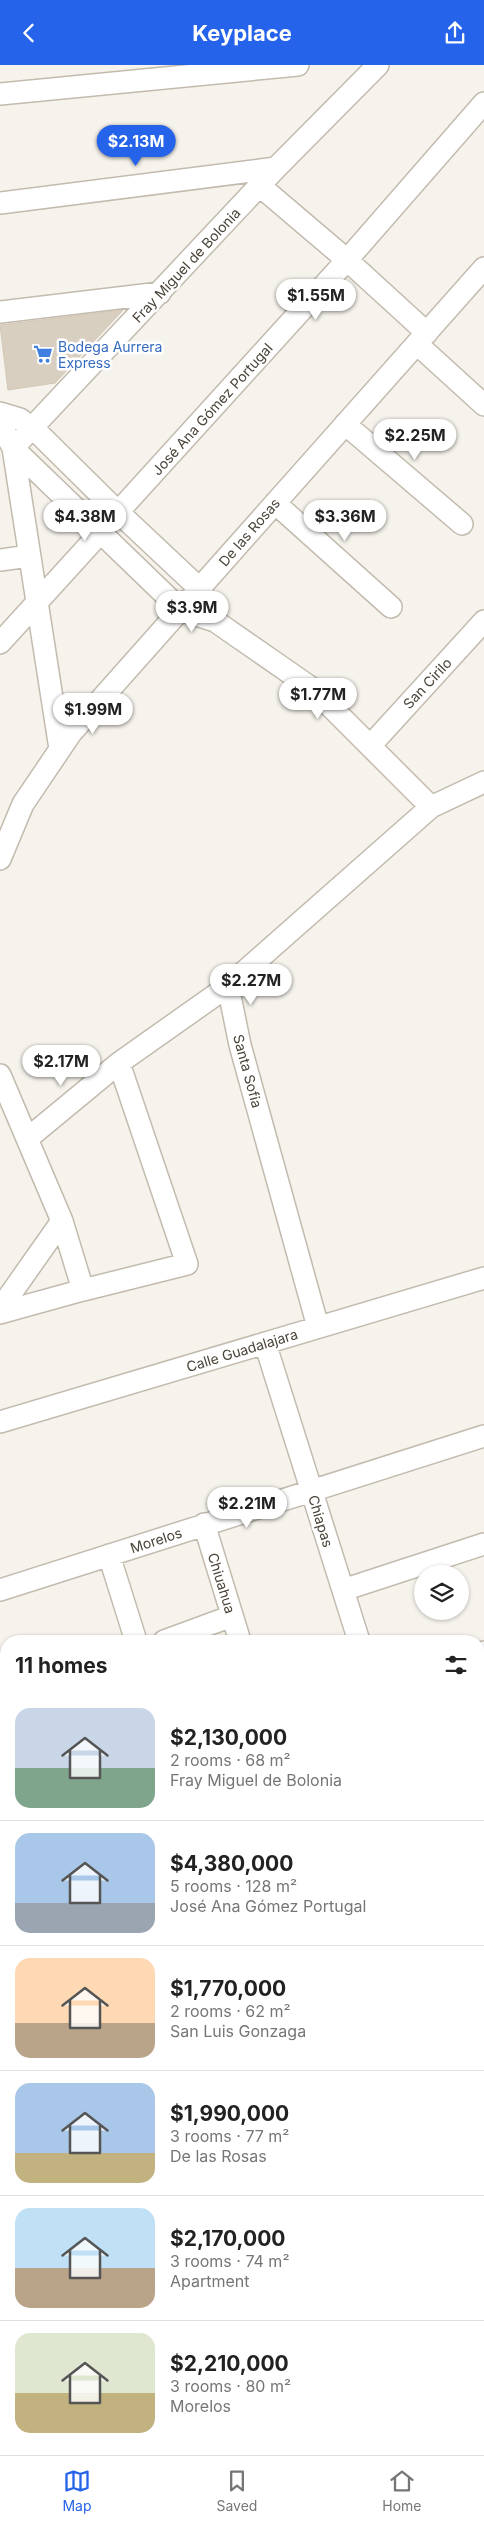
<!DOCTYPE html>
<meta charset="utf-8">
<style>
:root{--surface:#fff;--page:#f2f2f2;--text:#222;--muted:#767676;--line:#e0e0e0;--accent:#2563eb}
body{margin:0;font-family:Inter,sans-serif;background:var(--page);color:var(--text);height:100vh;display:flex;flex-direction:column;font-size:19px;white-space:nowrap}
*{box-sizing:border-box;margin:0}
p{font-size:16px;color:var(--muted)}
.icon{flex:none;width:28px;height:28px;fill:none;stroke:currentColor;stroke-width:2;stroke-linecap:round;stroke-linejoin:round}
.map{position:relative;flex:1;overflow:hidden}
.panel{position:absolute;left:0px;top:1570px;width:485px;height:820px;display:flex;flex-direction:column;background:var(--surface);border-radius:20px 20px 0 0;box-shadow:0 1px 4px #0004}
.panel>*{flex:none}
.controls{position:absolute;left:414px;top:1500px;display:grid;gap:10px}
.controls a{display:grid;place-items:center;width:55px;height:55px;border-radius:50%;background:var(--surface);box-shadow:0 1px 4px #0004;font-size:25px}
.price{position:absolute;translate:-50% -42px;padding:0 11px;border-radius:18px;background:#fff;color:#222;font-size:16px;line-height:32px;filter:drop-shadow(0 1px 2px #0008)}
.price::after{content:'';position:absolute;left:50%;top:30px;width:15px;height:11px;margin-left:-8px;background:inherit;clip-path:polygon(0 0,100% 0,50% 100%)}
.price.on{background:var(--accent);color:#fff}
ul{padding:0;list-style:none}
li{display:flex;align-items:center;gap:15px;height:125px;padding:0 15px}
li+li{border-top:1px solid var(--line)}
li span{display:grid;place-items:center;flex:none;width:140px;height:100px;border-radius:15px;color:#555}
li>.icon{margin-inline-start:auto}
span .icon{width:60px;height:60px;fill:#fffc;stroke-width:1}
li b{font-size:21px}
h2{display:flex;justify-content:space-between;align-items:center;height:60px;padding:0 15px;font-size:21px}
header{display:flex;justify-content:space-between;align-items:center;height:65px;padding:0 15px;background:var(--accent);color:#fff;font-size:22px;font-weight:700}
.menu{display:flex;justify-content:space-around;align-items:center;height:70px;border-top:1px solid var(--line);background:var(--surface);font-size:14px;color:var(--muted)}
.menu a{display:grid;justify-items:center;gap:2px}
.menu .on{color:var(--accent)}
.map>svg:first-child{display:block}
.building{fill:#d8cfc1;stroke:#d3c7b4}
.lines{fill:none;stroke-linecap:round;stroke-linejoin:round}
.minor-casing{stroke:#c2bbae;stroke-width:24}
.minor{stroke:#fff;stroke-width:21}
.labels{text-anchor:middle;dominant-baseline:central;stroke-width:5;stroke-linejoin:round;paint-order:stroke}
.street-label{font-size:14px;fill:#4b4439;stroke:#fff}
.shop-label{font-size:14px;fill:#366cbe;stroke:#fff;text-anchor:start}
</style>
<header><svg class="icon" aria-label="back" viewBox="0 0 24 24"><path d="M15 5l-7 7 7 7"/></svg>Keyplace<svg class="icon" aria-label="share" viewBox="0 0 24 24"><path d="M12 15V3M7 8l5-5 5 5M5 13v7h14v-7"/></svg></header>
<div class="map">
<svg width="484" height="2390" viewBox="0 0 484 2390">
<rect width="100%" height="100%" fill="#f6f3ec"/>
<path class="building" d="M123 245 55 318 8 325 0 260Z"/>
<g class="lines">
<g class="minor-casing">
<path id="minor" d="M0 29 298 0
M260 121 347 195 427 268
M0 138 276 103
M0 247 160 228
M417 279 484 340
M0 348 20 354 37 367 118 447 200 524 206 536
M0 358 13 383 60 684
M345 359 462 459
M13 383 181 545 215 556 313 624 431 742
M13 383 276 103 378 0
M275 438 391 542
M118 447 347 195 484 38
M0 495 29 491
M0 578 101 467
M370 681 484 556
M0 794 23 739 71 668 484 203
M0 1010 62 1156
M27 1074 119 998
M0 1244 62 1156 83 1225 187 1199 119 998 228 921
M0 1248 83 1225
M318 1262 240 980 228 921 431 742 484 717
M265 1278 359 1576
M0 1357 484 1213
M204 1459 240 1576
M109 1490 136 1576
M0 1525 484 1371
M343 1525 484 1479
M164 1576 232 1551
M479 1589 484 1587
M479 1694 484 1692
M0 1701 6 1713
M479 1807H484
M479 1931 484 1917
M0 2121H6
M479 2157H484
M0 2273 6 2274
M479 2315H484
M312 2390 313 2384"/>
</g>
<use href="#minor" class="minor"/>
</g>
<defs>
<g id="supermarket-bare" transform="scale(1.5)"><path d="M-6-5.5h2.5l.6 2H6L4.5 2H-2.5L-4.4-4H-6ZM-1.5 3.2a1.3 1.3 0 1 0 .1 0ZM3 3.2a1.3 1.3 0 1 0 .1 0Z" fill="#3f7fe0" stroke="#fff" stroke-width="2.5" paint-order="stroke"/></g>
</defs>
<g fill-rule="evenodd">
<use href="#supermarket-bare" x="43" y="289"/>
</g>
<g class="labels">
<g class="street-label">
<text transform="translate(186 200) rotate(-47)">Fray Miguel de Bolonia</text>
<text transform="translate(212 344) rotate(-48)">José Ana Gómez Portugal</text>
<text transform="translate(249 467) rotate(-49)">De las Rosas</text>
<text transform="translate(427 618) rotate(-47)">San Cirilo</text>
<text transform="translate(248 1006) rotate(75)">Santa Sofia</text>
<text transform="translate(242 1285) rotate(-17)">Calle Guadalajara</text>
<text transform="translate(321 1456) rotate(73)">Chiapas</text>
<text transform="translate(156 1475) rotate(-18)">Morelos</text>
<text transform="translate(222 1518) rotate(73)">Chiuahua</text>
</g>
<g class="shop-label">
<text x="58" y="281">Bodega Aurrera<tspan x="58" dy="16">Express</tspan></text>
</g>
</g>
</svg>
<div class="controls">
<a><svg class="icon" aria-label="layers" viewBox="0 0 24 24"><path d="M12 4l9 5-9 5-9-5zM3 14l9 5 9-5"/></svg></a>
</div>
<b class="price on" style="left:136px;top:102px">$2.13M</b>
<b class="price" style="left:316px;top:256px">$1.55M</b>
<b class="price" style="left:415px;top:396px">$2.25M</b>
<b class="price" style="left:85px;top:477px">$4.38M</b>
<b class="price" style="left:345px;top:477px">$3.36M</b>
<b class="price" style="left:192px;top:568px">$3.9M</b>
<b class="price" style="left:318px;top:655px">$1.77M</b>
<b class="price" style="left:93px;top:670px">$1.99M</b>
<b class="price" style="left:251px;top:941px">$2.27M</b>
<b class="price" style="left:61px;top:1022px">$2.17M</b>
<b class="price" style="left:247px;top:1464px">$2.21M</b>
<section class="panel">
<h2>11 homes<svg class="icon" aria-label="filters" viewBox="0 0 24 24"><path d="M4 7h16M4 17h16"/><circle cx="9" cy="7" r="2"/><circle cx="15" cy="17" r="2"/></svg></h2>
<ul>
<li><span style="background:linear-gradient(#c9d6e8 60%,#7fa58c 0)"><svg class="icon" aria-label="home" viewBox="0 0 24 24"><path d="M3 11l9-7 9 7M6 9v11h12V9"/></svg></span><div><b>$2,130,000</b><p>2 rooms · 68 m²</p><p>Fray Miguel de Bolonia</p></div></li>
<li><span style="background:linear-gradient(#a9c7e8 70%,#9aa5b1 0)"><svg class="icon" aria-label="home" viewBox="0 0 24 24"><path d="M3 11l9-7 9 7M6 9v11h12V9"/></svg></span><div><b>$4,380,000</b><p>5 rooms · 128 m²</p><p>José Ana Gómez Portugal</p></div></li>
<li><span style="background:linear-gradient(#ffd9b3 65%,#b9a48a 0)"><svg class="icon" aria-label="home" viewBox="0 0 24 24"><path d="M3 11l9-7 9 7M6 9v11h12V9"/></svg></span><div><b>$1,770,000</b><p>2 rooms · 62 m²</p><p>San Luis Gonzaga</p></div></li>
<li><span style="background:linear-gradient(#a9c7e8 70%,#c2b280 0)"><svg class="icon" aria-label="home" viewBox="0 0 24 24"><path d="M3 11l9-7 9 7M6 9v11h12V9"/></svg></span><div><b>$1,990,000</b><p>3 rooms · 77 m²</p><p>De las Rosas</p></div></li>
<li><span style="background:linear-gradient(#bfe0f5 60%,#b9a48a 0)"><svg class="icon" aria-label="home" viewBox="0 0 24 24"><path d="M3 11l9-7 9 7M6 9v11h12V9"/></svg></span><div><b>$2,170,000</b><p>3 rooms · 74 m²</p><p>Apartment</p></div></li>
<li><span style="background:linear-gradient(#dfe7d0 60%,#c2b280 0)"><svg class="icon" aria-label="home" viewBox="0 0 24 24"><path d="M3 11l9-7 9 7M6 9v11h12V9"/></svg></span><div><b>$2,210,000</b><p>3 rooms · 80 m²</p><p>Morelos</p></div></li>
</ul>
</section>
</div>
<nav class="menu">
<a class="on"><svg class="icon" aria-label="map" viewBox="0 0 24 24"><path d="M3 6l6-2 6 2 6-2v14l-6 2-6-2-6 2zM9 4v14M15 6v14"/></svg>Map</a>
<a><svg class="icon" aria-label="saved" viewBox="0 0 24 24"><path d="M7 4h10v16l-5-4-5 4z"/></svg>Saved</a>
<a><svg class="icon" aria-label="home" viewBox="0 0 24 24"><path d="M3 11l9-7 9 7M6 9v11h12V9"/></svg>Home</a>
</nav>
